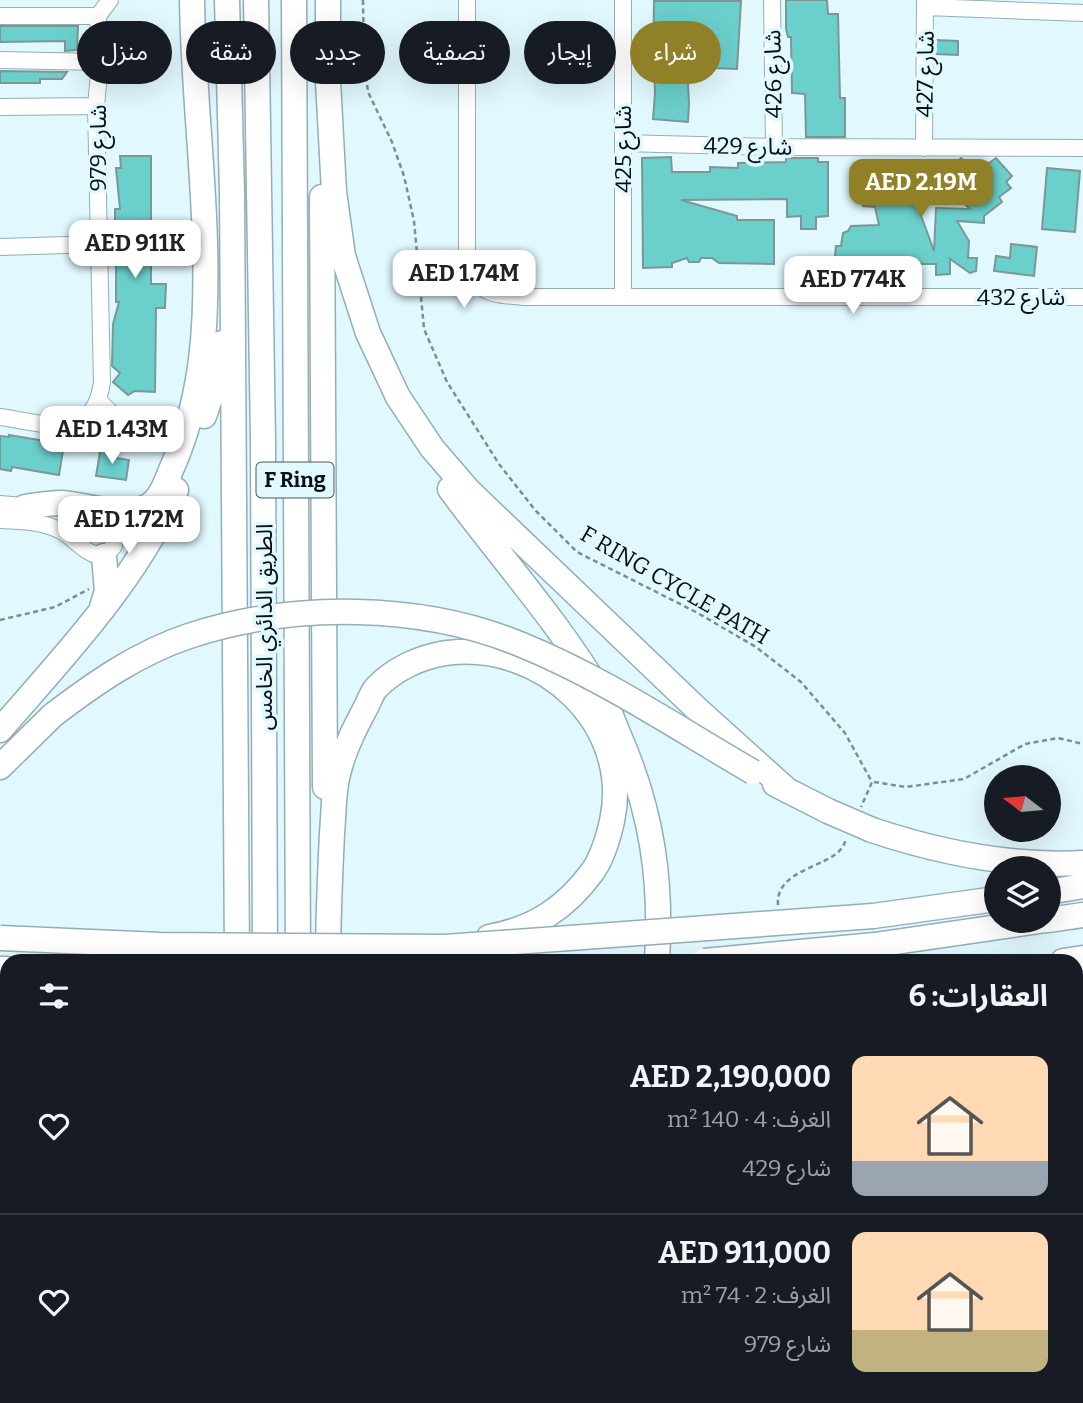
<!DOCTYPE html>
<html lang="ar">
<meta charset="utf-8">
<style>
:root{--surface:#171b24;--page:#242831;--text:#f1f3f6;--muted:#9ea1a6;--line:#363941;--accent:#908128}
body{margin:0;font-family:Bitter,"Noto Sans Arabic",serif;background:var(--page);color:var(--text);direction:rtl;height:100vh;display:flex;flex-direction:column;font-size:26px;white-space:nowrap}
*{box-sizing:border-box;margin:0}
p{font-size:23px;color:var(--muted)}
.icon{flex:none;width:38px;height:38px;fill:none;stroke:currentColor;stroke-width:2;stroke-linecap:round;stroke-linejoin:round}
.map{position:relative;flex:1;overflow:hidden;direction:ltr}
.details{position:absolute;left:0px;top:954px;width:1083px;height:450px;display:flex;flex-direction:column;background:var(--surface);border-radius:21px 21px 0 0;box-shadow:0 7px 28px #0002;direction:rtl}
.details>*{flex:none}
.top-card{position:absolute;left:21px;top:21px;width:700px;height:63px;direction:rtl;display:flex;gap:14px}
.needle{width:46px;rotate:286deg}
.controls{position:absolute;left:984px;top:765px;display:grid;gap:14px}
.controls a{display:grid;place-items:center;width:77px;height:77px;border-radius:50%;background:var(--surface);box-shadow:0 7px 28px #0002;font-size:35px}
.price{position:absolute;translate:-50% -60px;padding:0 16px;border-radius:14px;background:#fff;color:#222;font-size:23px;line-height:46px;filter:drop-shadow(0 2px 4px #0008)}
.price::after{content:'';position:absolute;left:50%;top:42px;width:21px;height:16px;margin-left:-10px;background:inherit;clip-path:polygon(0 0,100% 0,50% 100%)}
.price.active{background:var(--accent);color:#fff}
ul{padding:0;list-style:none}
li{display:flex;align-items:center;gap:21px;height:175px;padding:0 35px}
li+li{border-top:2px solid var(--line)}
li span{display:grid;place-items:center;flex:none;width:196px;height:140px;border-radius:14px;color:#555}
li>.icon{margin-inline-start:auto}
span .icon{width:84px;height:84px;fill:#fffc;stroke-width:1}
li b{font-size:30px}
h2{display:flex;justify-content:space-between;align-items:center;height:84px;padding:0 35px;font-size:30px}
.chip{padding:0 24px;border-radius:32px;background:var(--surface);box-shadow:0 7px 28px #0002;font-size:24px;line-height:63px}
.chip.active{background:var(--accent);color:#fff}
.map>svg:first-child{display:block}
.building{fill:#6bcfcc;stroke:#7b9796;stroke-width:2}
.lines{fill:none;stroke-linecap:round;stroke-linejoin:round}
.minor-casing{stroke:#93aeb6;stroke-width:18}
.highway-casing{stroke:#93aeb6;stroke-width:27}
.path{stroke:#7d8e93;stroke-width:2.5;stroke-dasharray:5 3.5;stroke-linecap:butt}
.minor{stroke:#fff;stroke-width:16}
.highway{stroke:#fff;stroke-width:24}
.highway-bridge-casing{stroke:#93aeb6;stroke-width:27;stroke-linecap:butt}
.highway-bridge{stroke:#fff;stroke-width:24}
.labels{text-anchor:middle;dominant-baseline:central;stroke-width:7;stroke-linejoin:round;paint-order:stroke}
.shield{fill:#e1f8fe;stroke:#48565a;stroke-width:2}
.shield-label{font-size:21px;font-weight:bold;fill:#071114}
.street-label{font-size:23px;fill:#071114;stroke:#e1f8fe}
</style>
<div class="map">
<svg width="1083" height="1403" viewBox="0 0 1083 1403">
<rect width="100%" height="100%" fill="#e1f8fe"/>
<path class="building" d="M786 0H827L828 14H838L840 98H845V137H806L805 94 792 93 791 37H788L786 29Z
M654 1H741L737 69 687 67 689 103 688 122 653 119 655 93 654 68H653Z
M0 26H78L77 50 65 51V41L0 42Z
M936 40 958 41V55L935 54Z
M0 71 67 72 62 79H40V83H0Z
M120 156H151V284H166L165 308H156L155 392 135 391 128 395 113 382 120 373 112 366 113 324 119 302H116V251H120V228H115V209H120L116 168H121Z
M671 157 672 172H710V167L738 168V163L786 162V158H818V162H828V216L816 217V229H801V216L787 217V199L681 200 737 216V220H774V264L719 263 712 258H701L699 262H689L687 258 672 263V267L643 268 642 158Z
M961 158 966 162 989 163 996 158 1012 176 1006 182 1011 188 999 197 1002 202 984 216V223L957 221 969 241 968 258H977L976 271 970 273 950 259V274L936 275V264H875L874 271H840L834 265 836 246H841L843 233 848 231 851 226 879 225 875 207 863 206 864 192 871 193 873 165 915 163V199L934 251 936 208 970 209 945 186 950 180 945 174Z
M1047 168 1080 171 1075 232 1042 229Z
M1011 244 1037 247 1034 276 994 271 996 256 1010 258Z
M9 435 64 444 59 475 12 467 11 471 0 469V436L9 437Z
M101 446 111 447 110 457 129 460 126 480 96 476Z"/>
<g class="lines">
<g class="minor-casing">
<path id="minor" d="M623 0V297
M772 0 774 147
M926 7 1083 13
M0 16H98
M0 60 100 62
M0 107 96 106
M623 143 774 147 1083 148
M924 148 925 0
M0 247 99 244
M467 254C475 294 487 294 524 297H1083
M467 263V0
M99 401 128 430
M0 417C44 423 94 443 102 382L96 106 100 62 98 16 110 0
M0 504 32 507
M0 520C20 521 43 521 61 531 76 539 86 556 104 556L114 546 113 532 102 522 85 515
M1076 1142H1083
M1076 1172H1083
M1002 1396V1403
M967 1403V1396"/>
</g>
<g class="highway-casing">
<path id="highway" d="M227 0 232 193 237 961
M256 0 263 441 265 961
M294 0 298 961
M328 0V81L334 192 343 256 368 333 398 397 432 448 469 491 698 710 788 791
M322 197 325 787
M204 416 215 384 222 343
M450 489C500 557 558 621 601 694 609 708 614 724 620 738 652 812 662 880 657 961
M25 507C38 505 50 503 62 503 87 505 124 518 146 507 162 500 167 478 174 463 204 392 207 320 205 244 203 163 193 81 192 0
M102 607 107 591 104 556
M0 730C65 655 135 582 176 490
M0 767 53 715
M775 784 828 811
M872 830C941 853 1010 867 1083 863
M1048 892 1083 886
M873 916 996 899
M1048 920 1083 915
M875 945 1046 920
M328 961C328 918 330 876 332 833 334 812 333 790 339 770 345 747 355 728 366 707 369 701 372 693 376 688 394 669 420 657 446 653 541 640 633 723 612 821 608 839 603 856 593 871 566 908 534 929 489 937
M1063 961 1083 958
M0 969H7
M1076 1007 1083 1006
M0 1011H7
M0 1042H7
M0 1083 7 1079
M0 1329 7 1333
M0 1358 7 1361
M265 1396V1403
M330 1396V1403
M0 1398 4 1403
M233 1403V1396
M300 1403V1396
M453 1403 456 1396"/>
</g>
<path class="path" d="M363 0 364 58 368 92 392 142 404 176 414 221 424 329 447 382 499 464 535 510 577 552 696 612 756 647 801 682 845 733 872 782 861 807
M0 620 55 607 89 589
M874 782 906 787 964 779 1025 744 1058 738 1083 744
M778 905C775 870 828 867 841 849 844 846 845 842 846 838
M1076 1058 1083 1057
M1076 1089 1083 1097
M1076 1243 1083 1236
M1039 1396V1403
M495 1403 500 1396"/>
<use href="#minor" class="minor"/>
<use href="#highway" class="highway"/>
<g class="highway-bridge-casing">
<path id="highway-bridge" d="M53 715C95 683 138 653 189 636 292 602 422 603 522 645 603 678 677 728 753 772
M828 811 872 830
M0 938 160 945 445 947 873 916
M704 961 875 945"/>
</g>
<use href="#highway-bridge" class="highway-bridge"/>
</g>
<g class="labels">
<rect class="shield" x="256.5" y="462.5" width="77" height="35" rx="5"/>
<g class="shield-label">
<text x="295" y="480">F Ring</text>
</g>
<g class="street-label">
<text transform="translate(773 74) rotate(-91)">شارع 426</text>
<text transform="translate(925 74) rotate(-89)">شارع 427</text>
<text transform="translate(748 146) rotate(1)">شارع 429</text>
<text transform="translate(98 148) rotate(-90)">شارع 979</text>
<text transform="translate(623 149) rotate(-90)">شارع 425</text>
<text x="1021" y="297">شارع 432</text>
<text transform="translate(675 585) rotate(30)">F RING CYCLE PATH</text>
<text transform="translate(264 627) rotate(-90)">الطريق الدائري الخامس</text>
</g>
</g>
</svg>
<div class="controls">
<a><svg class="needle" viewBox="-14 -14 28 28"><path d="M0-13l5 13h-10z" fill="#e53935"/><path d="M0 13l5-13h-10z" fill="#9ea1a6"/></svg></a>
<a><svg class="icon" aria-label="layers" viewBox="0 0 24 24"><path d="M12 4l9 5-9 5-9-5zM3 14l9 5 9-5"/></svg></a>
</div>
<b class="price active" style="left:921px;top:219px">AED 2.19M</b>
<b class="price" style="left:135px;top:280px">AED 911K</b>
<b class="price" style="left:464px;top:310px">AED 1.74M</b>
<b class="price" style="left:853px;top:316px">AED 774K</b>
<b class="price" style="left:112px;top:466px">AED 1.43M</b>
<b class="price" style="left:129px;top:556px">AED 1.72M</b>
<div class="top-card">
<a class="chip active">شراء</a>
<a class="chip">إيجار</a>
<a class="chip">تصفية</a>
<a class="chip">جديد</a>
<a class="chip">شقة</a>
<a class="chip">منزل</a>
</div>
<section class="details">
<h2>العقارات: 6<svg class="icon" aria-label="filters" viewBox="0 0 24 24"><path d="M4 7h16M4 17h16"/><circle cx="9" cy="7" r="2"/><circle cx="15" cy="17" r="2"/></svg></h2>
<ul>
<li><span style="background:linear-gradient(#ffd9b3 75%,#9aa5b1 0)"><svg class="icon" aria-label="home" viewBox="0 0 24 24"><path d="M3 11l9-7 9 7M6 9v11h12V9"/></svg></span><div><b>AED 2,190,000</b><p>الغرف: 4 · 140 m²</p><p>شارع 429</p></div><svg class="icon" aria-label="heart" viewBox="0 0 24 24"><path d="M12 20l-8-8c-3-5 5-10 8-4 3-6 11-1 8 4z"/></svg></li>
<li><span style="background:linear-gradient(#ffd9b3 70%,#c2b280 0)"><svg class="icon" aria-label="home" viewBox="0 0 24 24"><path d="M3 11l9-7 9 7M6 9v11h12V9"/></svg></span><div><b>AED 911,000</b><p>الغرف: 2 · 74 m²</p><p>شارع 979</p></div><svg class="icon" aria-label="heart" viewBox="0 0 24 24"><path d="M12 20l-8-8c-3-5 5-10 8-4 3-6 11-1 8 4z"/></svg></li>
</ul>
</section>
</div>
